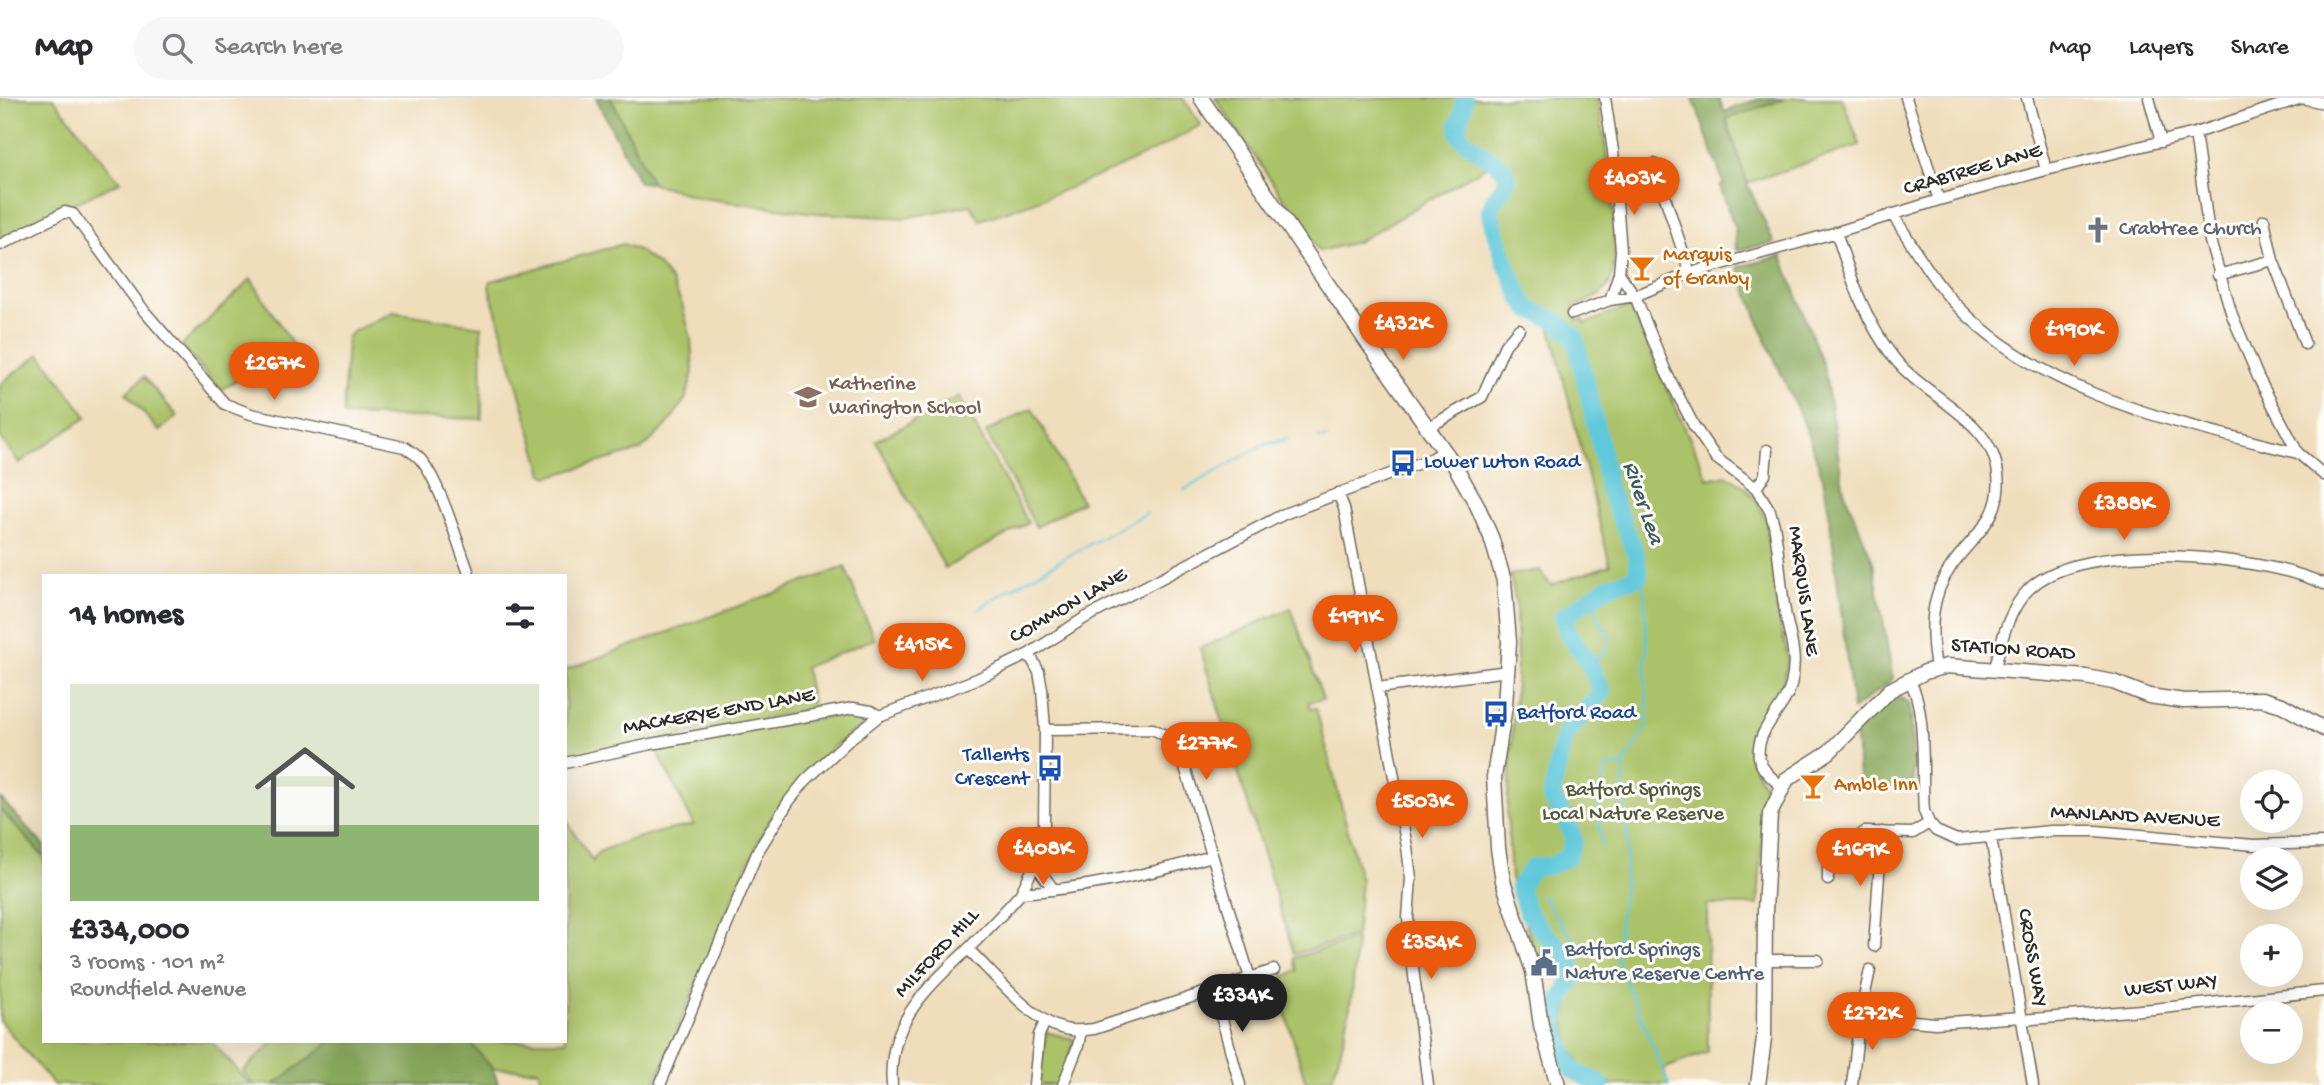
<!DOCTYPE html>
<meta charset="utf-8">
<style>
:root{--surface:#fff;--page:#f7f7f7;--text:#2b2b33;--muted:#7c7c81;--line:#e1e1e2;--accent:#ea580c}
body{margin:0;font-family:"Gochi Hand",sans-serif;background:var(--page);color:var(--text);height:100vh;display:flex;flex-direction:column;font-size:26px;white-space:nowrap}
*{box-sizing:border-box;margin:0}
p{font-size:23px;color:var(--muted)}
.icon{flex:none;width:38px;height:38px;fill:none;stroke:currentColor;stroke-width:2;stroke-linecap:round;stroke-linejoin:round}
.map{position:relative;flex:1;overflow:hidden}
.sheet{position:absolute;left:42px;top:476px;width:525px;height:469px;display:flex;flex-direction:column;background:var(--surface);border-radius:0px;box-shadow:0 7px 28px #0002}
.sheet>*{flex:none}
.controls{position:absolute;left:2240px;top:672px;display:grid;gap:14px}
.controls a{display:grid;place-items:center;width:63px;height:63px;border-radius:50%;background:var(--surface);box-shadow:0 7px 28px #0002;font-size:35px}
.price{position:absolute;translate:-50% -60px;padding:0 16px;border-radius:24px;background:var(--accent);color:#fff;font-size:23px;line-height:46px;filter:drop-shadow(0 2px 4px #0008)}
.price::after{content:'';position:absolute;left:50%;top:42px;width:21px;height:16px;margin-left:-10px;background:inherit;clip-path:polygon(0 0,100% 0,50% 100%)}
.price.on{background:#222;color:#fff}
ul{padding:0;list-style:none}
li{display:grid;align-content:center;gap:14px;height:371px;padding:0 28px}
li+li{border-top:2px solid var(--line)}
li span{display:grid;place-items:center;height:217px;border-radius:0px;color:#555}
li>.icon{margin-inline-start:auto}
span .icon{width:126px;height:126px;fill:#fffc;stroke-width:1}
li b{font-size:30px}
h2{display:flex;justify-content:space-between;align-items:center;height:84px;padding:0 28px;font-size:30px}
header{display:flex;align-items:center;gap:42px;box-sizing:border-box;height:98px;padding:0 35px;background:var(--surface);border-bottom:2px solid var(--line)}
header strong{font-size:33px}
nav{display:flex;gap:38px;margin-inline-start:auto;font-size:24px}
.search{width:490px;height:63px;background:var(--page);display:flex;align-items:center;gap:18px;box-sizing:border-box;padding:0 24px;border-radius:38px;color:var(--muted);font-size:26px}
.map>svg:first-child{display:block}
.green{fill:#abc268;stroke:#6b764a;stroke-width:2}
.forest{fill:#88a85c;stroke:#5a6a44;stroke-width:2}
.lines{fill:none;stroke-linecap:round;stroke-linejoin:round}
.stream{stroke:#5fc8db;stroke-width:2.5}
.river{stroke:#5fc8db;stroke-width:18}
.street-casing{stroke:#70695d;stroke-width:13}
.secondary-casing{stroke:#70695d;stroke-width:17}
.street{stroke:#fff;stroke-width:10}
.secondary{stroke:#fff;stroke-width:14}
.labels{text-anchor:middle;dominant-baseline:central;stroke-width:6;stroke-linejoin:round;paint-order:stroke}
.street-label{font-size:21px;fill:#2b2b2b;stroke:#fdfcf7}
.worship-label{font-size:21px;fill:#5b616d;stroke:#fdfcf7;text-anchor:start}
.food-label{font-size:21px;fill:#c56008;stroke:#fdfcf7;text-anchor:start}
.education-label{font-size:21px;fill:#785e54;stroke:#fdfcf7;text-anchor:start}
.transit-label{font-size:21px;fill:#164399;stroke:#fdfcf7;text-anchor:start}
.park-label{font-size:21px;fill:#51583d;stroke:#fdfcf7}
.service-label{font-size:21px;fill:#4e5e75;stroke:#fdfcf7;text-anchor:start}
.water-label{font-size:23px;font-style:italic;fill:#3b5a60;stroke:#fdfcf7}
</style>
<header>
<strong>Map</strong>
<div class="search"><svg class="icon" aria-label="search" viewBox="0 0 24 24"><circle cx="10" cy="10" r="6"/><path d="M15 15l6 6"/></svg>Search here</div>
<nav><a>Map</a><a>Layers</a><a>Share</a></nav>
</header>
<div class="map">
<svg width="2324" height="987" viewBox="0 0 2324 987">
<rect width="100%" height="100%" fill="#fdfcf7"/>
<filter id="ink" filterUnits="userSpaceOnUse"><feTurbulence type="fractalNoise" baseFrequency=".0143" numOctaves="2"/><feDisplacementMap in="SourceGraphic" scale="14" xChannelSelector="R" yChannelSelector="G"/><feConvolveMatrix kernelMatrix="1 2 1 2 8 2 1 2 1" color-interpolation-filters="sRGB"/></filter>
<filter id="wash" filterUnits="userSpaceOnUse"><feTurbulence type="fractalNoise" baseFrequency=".00686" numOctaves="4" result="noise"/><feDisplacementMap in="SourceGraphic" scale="28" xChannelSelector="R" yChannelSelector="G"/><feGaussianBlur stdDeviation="1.57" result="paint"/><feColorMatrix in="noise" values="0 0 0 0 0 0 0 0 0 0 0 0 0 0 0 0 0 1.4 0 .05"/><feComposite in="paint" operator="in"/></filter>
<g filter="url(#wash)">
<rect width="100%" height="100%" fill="#efddbb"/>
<path class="green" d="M0 0H53L120 84 0 141Z
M611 0H1183L1201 27C1131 68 1057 97 980 122L970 107 905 120 816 115 701 100 652 85Z
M1215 0H1597C1604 35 1626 163 1607 190 1600 199 1585 204 1574 209L1577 222 1583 221 1585 226 1630 208 1708 381 1726 377 1745 389 1759 407 1767 425 1778 518 1788 560 1782 594 1754 635 1750 647 1751 662 1765 689 1758 807H1707L1708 954 1663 971 1669 987H1612L1599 976 1582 971 1570 948 1564 920 1576 882 1566 849 1536 859 1511 780 1507 715 1517 568 1516 505 1510 477 1539 472 1551 487 1610 467 1551 231C1548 227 1545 221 1541 218 1534 212 1526 210 1521 201 1514 189 1490 126 1490 114 1491 92 1524 84 1494 64L1357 144 1319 153Z
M1787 0H1842L1860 47 1747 85 1726 20Z
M623 146 638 152 658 167 671 183 682 206 691 241 693 274 686 300 667 327 641 352 548 379 543 376 489 189 491 183Z
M251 181 292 246 221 292 181 248Z
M393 214 481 228 482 321 343 317 347 239 354 233Z
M40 256 87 319 19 365 0 339V286Z
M144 279 177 318 159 333 126 295Z
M959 298 1028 425 945 470 876 343Z
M1032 310 1082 404 1036 429 986 334Z
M845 469 874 541 805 569 813 611 565 661V572Z
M1291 510 1323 601 1309 604 1310 611 1316 610 1361 783 1356 838 1294 856 1200 550Z
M855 614 866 616 869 620 868 624 834 648 809 673 768 724 742 779 654 987H544L538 971C523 973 509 969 495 971L477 955 470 943H565V720L593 764 597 755C629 740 660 733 694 727L655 649Z
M0 711 44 759V943H211L249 985 253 986 243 973 274 943H332L274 987H54L0 923Z
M1356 841C1355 889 1348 934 1332 980L1306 985 1276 882 1297 873 1294 860Z
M1046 934 1073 941 1075 943 1059 987H1038Z"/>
<path class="forest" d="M596 0H611L652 85 639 84Z
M1693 0H1719L1724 14 1761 0H1787L1726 21 1747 85 1774 145 1736 152 1735 131 1720 88 1724 86Z
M1782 158 1824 270 1844 393 1873 464 1893 581 1853 612 1829 414 1823 380 1804 326 1766 242 1738 169Z
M1898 599 1909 604 1911 615 1914 688 1860 689 1856 640 1853 638 1889 602Z
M0 700 44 748V759L0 711Z
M332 943H470C482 963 493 963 498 987H274Z"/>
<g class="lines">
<path class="stream" d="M1319 340H1327
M1184 392 1261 348 1287 341
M1639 478 1644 492 1647 551 1645 570 1648 625 1624 667 1623 699 1627 730V758L1616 859 1669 987
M979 512 991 502 1068 458 1147 415
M1589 565 1605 554 1610 539 1602 527 1591 500
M1602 748C1596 721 1598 695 1607 668L1623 667
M1543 797C1553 814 1578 859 1603 854 1608 853 1613 848 1617 845"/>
<path class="river" d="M1464 0 1463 12 1458 26 1459 37 1466 44 1503 70 1507 77 1506 86 1494 102 1490 114 1505 163 1522 202 1530 212 1557 223 1575 239 1603 359 1608 390 1636 456 1639 478 1607 489 1563 519 1568 536 1589 565 1602 594 1564 638 1551 699 1565 720 1574 742 1567 760 1549 768 1533 769 1519 789 1527 813 1545 836 1563 853 1576 876C1558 907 1548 915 1563 951 1566 958 1568 965 1573 971 1581 978 1592 980 1601 987"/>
</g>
</g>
<g filter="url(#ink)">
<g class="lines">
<g class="street-casing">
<path id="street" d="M1605 0 1613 53 1621 153 1619 175 1610 202
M1906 0 1939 102
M2027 0 2046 72
M2149 0 2161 44
M2195 35 2210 143 2232 217 2258 279 2298 355 2324 377
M1654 66 1690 175
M1892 116C1911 143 1927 175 1949 199 2039 298 2175 324 2298 355
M2264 122 2273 162 2305 246
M1836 134C1851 179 1864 222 1894 260 1925 300 1992 320 1998 376 2003 421 1974 436 1952 467 1929 499 1930 534 1936 570
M0 147 65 114 73 116 145 214 225 306 251 316 404 349C410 353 416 356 421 362 441 386 458 447 470 478
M1619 175 1635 198 1666 274 1694 328 1716 360 1756 390 1770 413 1774 427C1779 454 1780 481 1784 507 1788 537 1799 555 1791 587 1785 612 1755 631 1759 659 1761 672 1772 680 1781 688
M2218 177 2273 162
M1572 216 1610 202 1635 198 1690 175 1834 135 1939 102 2046 72 2195 35 2302 0 2324 5
M1429 329 1482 299 1505 247 1519 231
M1756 390 1765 377 1767 352
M1338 395 1344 410 1407 749 1411 780 1408 820 1411 854 1428 987
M1995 571C2000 545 2009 511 2028 492 2079 439 2263 457 2324 486
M1908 581C1928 607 1921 679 1924 713L1929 725 1936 733 1957 742 2051 733H2096L2254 747 2324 745
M1377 590 1508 573
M1045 632 1153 631 1170 640 1180 653 1250 880
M565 665 651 646 853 610 871 613 879 618
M1991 740 2033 987
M1035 766 1054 792
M1828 782C1828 761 1826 751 1850 748L1864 734 1913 735 1929 725
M1021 795C1085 790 1151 776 1212 758
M1874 848 1882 734
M968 851C992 874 1030 921 1061 930 1072 934 1083 932 1094 931L1274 872
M1765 862H1818
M1214 892 1240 987
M1860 918 1935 925 2022 919
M2022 922 2153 911 2324 893
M660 987 758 753 789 703 806 682 851 640 879 618 977 581 1029 556 1083 521 1284 416 1433 360 1444 353
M892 987C887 926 924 893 965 854 984 835 1003 816 1021 795L1035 766 1044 730 1045 632 1042 591 1039 574 1029 556
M1034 987 1039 937 1045 924
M1063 987 1078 948 1081 933
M1852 987 1860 918 1870 872"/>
</g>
<g class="secondary-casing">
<path id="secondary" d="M1201 0 1369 247 1455 368 1477 407 1491 439 1504 483 1509 544 1505 608 1494 679 1498 750 1503 783 1533 873 1541 927 1558 987
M1758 987 1764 940 1765 813 1770 716 1787 681 1829 654 1890 592 1925 574 1947 568 2086 579 2113 584 2149 598 2184 603 2262 601 2282 607 2324 631"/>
</g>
<use href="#street" class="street"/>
<use href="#secondary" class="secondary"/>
</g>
</g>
<defs>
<g id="church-bare" transform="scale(2.1)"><path d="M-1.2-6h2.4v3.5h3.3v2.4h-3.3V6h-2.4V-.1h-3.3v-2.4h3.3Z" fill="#6b7280" stroke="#fdfcf7" stroke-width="2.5" paint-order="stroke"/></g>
<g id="bar-bare" transform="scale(2.1)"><path d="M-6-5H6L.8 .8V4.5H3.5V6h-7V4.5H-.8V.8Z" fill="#e8710a" stroke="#fdfcf7" stroke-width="2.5" paint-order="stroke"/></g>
<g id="school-bare" transform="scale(2.1)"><path d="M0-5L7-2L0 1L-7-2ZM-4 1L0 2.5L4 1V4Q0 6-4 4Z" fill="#8d6e63" stroke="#fdfcf7" stroke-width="2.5" paint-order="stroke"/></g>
<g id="bus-bare" transform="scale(2.1)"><path d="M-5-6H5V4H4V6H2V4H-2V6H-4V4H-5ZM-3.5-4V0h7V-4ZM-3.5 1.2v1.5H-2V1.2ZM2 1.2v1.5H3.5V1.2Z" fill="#1a4fb4" stroke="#fdfcf7" stroke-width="2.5" paint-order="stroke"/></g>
<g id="civic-bare" transform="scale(2.1)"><path d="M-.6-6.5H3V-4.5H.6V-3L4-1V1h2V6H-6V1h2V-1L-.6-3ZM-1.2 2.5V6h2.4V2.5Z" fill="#5c6f8a" stroke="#fdfcf7" stroke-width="2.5" paint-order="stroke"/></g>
</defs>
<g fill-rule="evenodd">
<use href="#church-bare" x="2098" y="132"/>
<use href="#bar-bare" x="1642" y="170"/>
<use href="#school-bare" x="808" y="299"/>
<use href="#bus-bare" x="1403" y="365"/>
<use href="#bus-bare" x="1496" y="616"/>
<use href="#bus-bare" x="1050" y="670"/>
<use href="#bar-bare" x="1813" y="688"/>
<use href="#civic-bare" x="1544" y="865"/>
</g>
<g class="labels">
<g class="street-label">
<text transform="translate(1973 73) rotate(-16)">CRABTREE LANE</text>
<text transform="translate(1802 493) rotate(82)">MARQUIS LANE</text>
<text transform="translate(1069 509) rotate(-30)">COMMON LANE</text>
<text transform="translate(2013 553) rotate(4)">STATION ROAD</text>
<text transform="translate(719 615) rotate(-10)">MACKERYE END LANE</text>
<text transform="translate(2135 720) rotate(3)">MANLAND AVENUE</text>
<text transform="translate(938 856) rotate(-47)">MILFORD HILL</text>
<text transform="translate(2031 860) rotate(80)">CROSS WAY</text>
<text transform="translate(2171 889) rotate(-6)">WEST WAY</text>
</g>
<g class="worship-label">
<text x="2119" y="132">Crabtree Church</text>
</g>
<g class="food-label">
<text x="1663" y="158">Marquis<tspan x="1663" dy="24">of Granby</tspan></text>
<text x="1834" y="688">Amble Inn</text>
</g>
<g class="education-label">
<text x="829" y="287">Katherine<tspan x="829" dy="24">Warington School</tspan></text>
</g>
<g class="transit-label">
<text x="1424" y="365">Lower Luton Road</text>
<text x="1517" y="616">Batford Road</text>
<text x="1029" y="658" text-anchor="end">Tallents<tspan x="1029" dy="24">Crescent</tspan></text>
</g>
<g class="park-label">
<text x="1633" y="693">Batford Springs<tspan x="1633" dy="24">Local Nature Reserve</tspan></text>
</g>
<g class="service-label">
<text x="1565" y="853">Batford Springs<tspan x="1565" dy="24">Nature Reserve Centre</tspan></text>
</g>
<g class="water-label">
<text transform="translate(1642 405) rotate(71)">River Lea</text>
</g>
</g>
</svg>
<div class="controls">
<a><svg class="icon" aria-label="locate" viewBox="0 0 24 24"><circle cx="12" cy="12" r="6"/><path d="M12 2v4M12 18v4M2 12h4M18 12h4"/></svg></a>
<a><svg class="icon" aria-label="layers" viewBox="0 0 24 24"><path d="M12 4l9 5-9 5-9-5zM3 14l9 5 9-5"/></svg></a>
<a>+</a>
<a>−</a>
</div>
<b class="price" style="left:1634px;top:119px">£403K</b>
<b class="price" style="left:1403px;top:264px">£432K</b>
<b class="price" style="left:2074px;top:270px">£190K</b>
<b class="price" style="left:274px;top:304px">£267K</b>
<b class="price" style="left:2124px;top:444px">£388K</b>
<b class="price" style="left:1355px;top:557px">£191K</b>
<b class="price" style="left:922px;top:585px">£415K</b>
<b class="price" style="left:1206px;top:684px">£277K</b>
<b class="price" style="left:1422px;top:742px">£503K</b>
<b class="price" style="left:1043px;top:789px">£408K</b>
<b class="price" style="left:1860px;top:790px">£169K</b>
<b class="price" style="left:1431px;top:883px">£354K</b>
<b class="price on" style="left:1242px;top:936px">£334K</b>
<b class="price" style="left:1872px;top:954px">£272K</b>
<section class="sheet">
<h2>14 homes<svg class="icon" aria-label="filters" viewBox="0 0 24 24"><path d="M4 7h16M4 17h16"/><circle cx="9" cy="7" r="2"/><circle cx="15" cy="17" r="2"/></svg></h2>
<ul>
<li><span style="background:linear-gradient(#dfe7d0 65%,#8fb573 0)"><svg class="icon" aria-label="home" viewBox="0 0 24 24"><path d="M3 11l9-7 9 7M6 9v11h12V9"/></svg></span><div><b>£334,000</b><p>3 rooms · 101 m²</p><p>Roundfield Avenue</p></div></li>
</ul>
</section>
</div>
